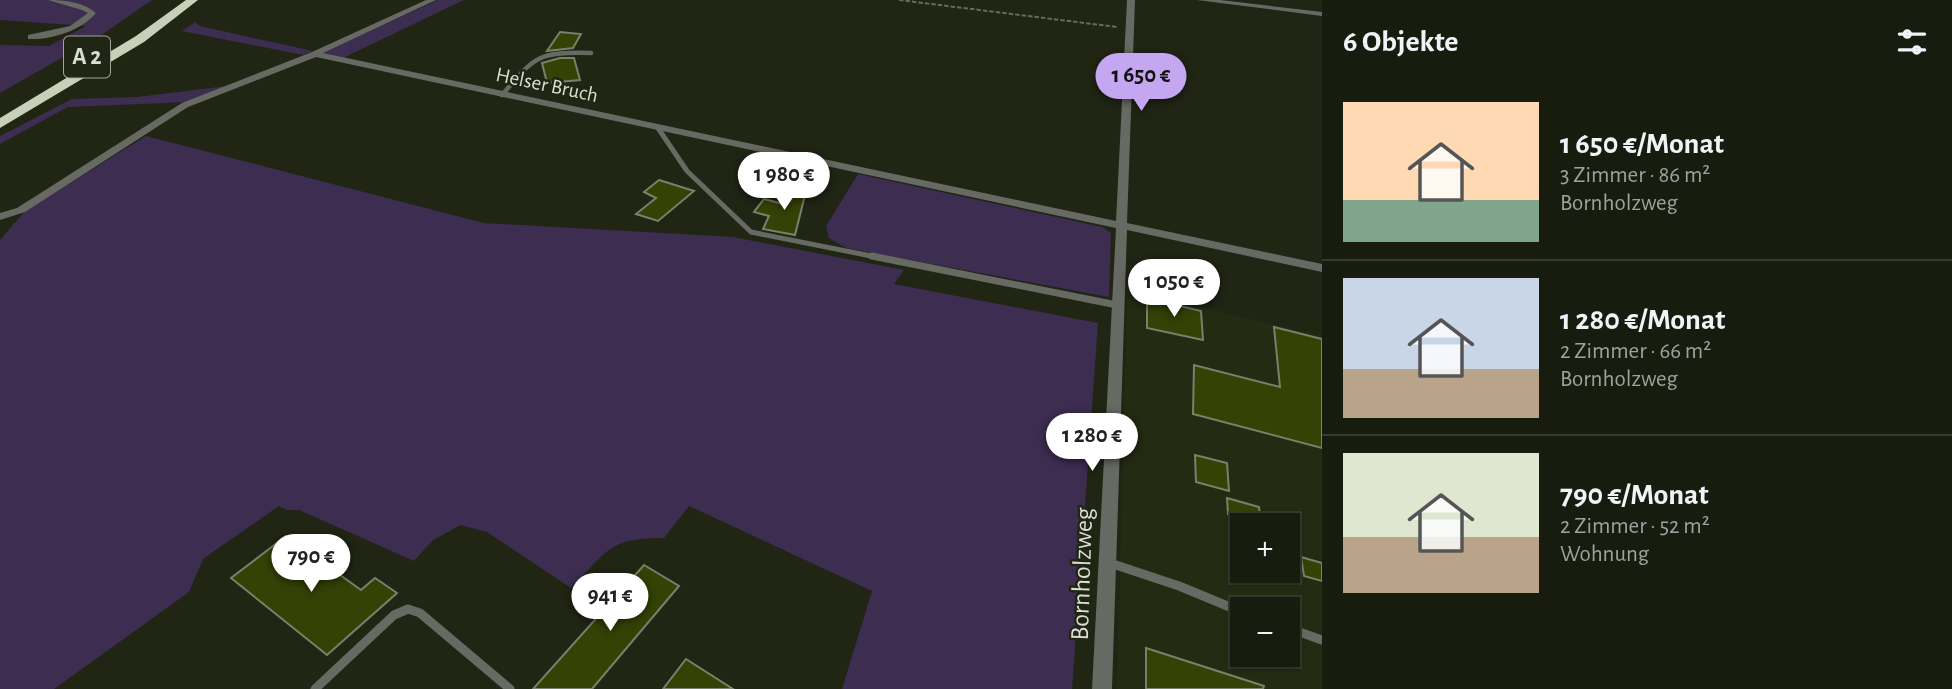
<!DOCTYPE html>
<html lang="de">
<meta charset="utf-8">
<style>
:root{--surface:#181c0f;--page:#25291d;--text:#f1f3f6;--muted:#9fa19e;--line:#363a2f;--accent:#c5a6f0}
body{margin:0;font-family:"Alegreya Sans",sans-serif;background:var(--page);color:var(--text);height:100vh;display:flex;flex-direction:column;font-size:26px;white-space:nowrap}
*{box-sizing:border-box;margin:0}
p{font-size:23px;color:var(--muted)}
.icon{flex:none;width:38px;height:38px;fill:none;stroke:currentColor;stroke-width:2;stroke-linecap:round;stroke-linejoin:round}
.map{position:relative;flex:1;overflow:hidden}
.panel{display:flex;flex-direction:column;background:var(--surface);width:630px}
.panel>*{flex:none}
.tools{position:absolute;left:1230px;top:513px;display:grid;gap:14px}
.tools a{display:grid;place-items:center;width:70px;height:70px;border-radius:0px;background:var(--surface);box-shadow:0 2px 5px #0004,0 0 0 2px var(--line);font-size:35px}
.price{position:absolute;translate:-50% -60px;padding:0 16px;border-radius:24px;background:#fff;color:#222;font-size:23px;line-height:46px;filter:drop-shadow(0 2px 4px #0008)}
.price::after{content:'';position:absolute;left:50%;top:42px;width:21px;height:16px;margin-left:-10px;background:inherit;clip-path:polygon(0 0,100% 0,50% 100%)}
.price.active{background:var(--accent);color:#111}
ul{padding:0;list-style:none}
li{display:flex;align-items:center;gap:21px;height:175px;padding:0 21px}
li+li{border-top:2px solid var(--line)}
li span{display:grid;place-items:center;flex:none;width:196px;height:140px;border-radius:0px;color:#555}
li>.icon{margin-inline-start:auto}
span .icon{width:84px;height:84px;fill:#fffc;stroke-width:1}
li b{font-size:30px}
h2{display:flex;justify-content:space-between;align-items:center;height:84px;padding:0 21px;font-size:30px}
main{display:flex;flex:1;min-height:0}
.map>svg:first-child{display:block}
.built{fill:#242b13;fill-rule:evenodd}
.green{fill:#3d2d51}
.building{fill:#344206;stroke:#79806c;stroke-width:2}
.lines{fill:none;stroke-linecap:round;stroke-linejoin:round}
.path{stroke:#676b5d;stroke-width:2;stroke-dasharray:4.5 2;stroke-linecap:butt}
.service-far3{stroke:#676a62;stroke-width:4.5}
.service-far2{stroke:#676a62;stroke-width:5}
.service-far1{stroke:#676a62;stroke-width:7}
.service{stroke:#676a62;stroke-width:9}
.minor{fill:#676a62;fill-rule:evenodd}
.motorway{fill:#c8d0ba;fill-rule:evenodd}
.labels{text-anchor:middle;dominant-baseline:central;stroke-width:5;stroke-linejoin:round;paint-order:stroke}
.far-street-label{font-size:21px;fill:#daded3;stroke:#202514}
.shield{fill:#202514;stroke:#a2a69a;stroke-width:2}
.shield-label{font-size:24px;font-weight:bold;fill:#daded3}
.street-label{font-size:26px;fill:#daded3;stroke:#202514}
</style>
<main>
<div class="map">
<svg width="1322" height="689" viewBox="0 0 1322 689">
<rect width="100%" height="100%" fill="#202514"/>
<path class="built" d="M1127 289 1322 336V689H1117ZM1242 525H1288V570H1242ZM1242 609H1288V654H1242Z"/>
<path class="green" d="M0 0H152L100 36 0 93V45L49 46 86 26 0 20Z
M438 0H464L343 58 321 53Z
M195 22 200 26 313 51 303 55 182 31Z
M227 86 190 102 68 107 0 144V136L72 99 137 97Z
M146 136 484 223 733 237 904 270 894 284 1098 323 1072 689H842L872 591 689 506 664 538C608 538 608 551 571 588L487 532 461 525 433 540 414 561 299 510H287L279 506 203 559 189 592 54 689H0V240L25 211Z
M858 174 1102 227 1111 233 1109 297 846 248 829 238 826 226Z"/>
<path class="building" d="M560 32 581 34 573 48 547 51Z
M560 58H574L580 80 547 83 542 63Z
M811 171 795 235 763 229 769 216 754 212 764 199 787 205Z
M659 180 694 191 658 221 636 214 656 198 644 192Z
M1147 298 1201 311 1203 340 1147 328Z
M1274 327 1322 339V448L1193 414 1194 365 1280 387Z
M1195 455 1227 463 1229 491 1196 482Z
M1227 498 1259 507 1261 523 1228 514Z
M286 536 361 590 375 578 397 593 327 655 231 578Z
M1301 557 1322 563V581L1304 576Z
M644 565 679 586 592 689H533Z
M1146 648 1264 686 1263 689H1146Z
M686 659 733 689H663Z"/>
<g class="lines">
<path class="path" d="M899 0 1117 27"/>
<path class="service-far3" d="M502 95C536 55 538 52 591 53"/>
<path class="service-far2" d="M658 128 687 171 751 232 881 258"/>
<path class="service-far1" d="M872 256 1117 305"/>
<path class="service" d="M1107 562 1179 586 1242 612
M1288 628 1322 640
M315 689 394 615 408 609 420 613 510 689"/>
<path class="minor" d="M48 0C65 0 83 2 96 13 81 31 51 40 28 39V35L70 26 88 13 82 10Z
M426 0H436L323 53 1116 221 1127 0H1135L1127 223 1322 264V272L1127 230 1112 689H1092L1116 228 316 57 188 107 25 212 0 220V213L17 208 182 103 312 52Z
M1197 0H1220L1322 12V16Z"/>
<path class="motorway" d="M186 0H198L144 42 0 128V118L136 36Z"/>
</g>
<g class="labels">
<g class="far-street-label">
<text transform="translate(547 85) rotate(12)">Helser Bruch</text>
</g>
<rect class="shield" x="64" y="36.5" width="46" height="41" rx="5"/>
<g class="shield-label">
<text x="87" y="57">A 2</text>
</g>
<g class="street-label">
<text transform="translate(1082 574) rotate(-88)">Bornholzweg</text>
</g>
</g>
</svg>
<div class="tools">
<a>+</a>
<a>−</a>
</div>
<b class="price active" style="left:1141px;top:113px">1 650 €</b>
<b class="price" style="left:784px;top:212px">1 980 €</b>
<b class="price" style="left:1174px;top:319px">1 050 €</b>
<b class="price" style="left:1092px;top:473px">1 280 €</b>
<b class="price" style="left:311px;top:594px">790 €</b>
<b class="price" style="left:610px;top:633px">941 €</b>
</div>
<section class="panel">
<h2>6 Objekte<svg class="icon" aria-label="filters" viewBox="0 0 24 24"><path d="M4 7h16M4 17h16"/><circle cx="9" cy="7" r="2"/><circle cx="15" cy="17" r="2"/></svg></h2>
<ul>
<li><span style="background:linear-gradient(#ffd9b3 70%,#7fa58c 0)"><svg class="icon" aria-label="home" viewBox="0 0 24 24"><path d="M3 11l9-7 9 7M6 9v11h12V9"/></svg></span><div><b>1 650 €/Monat</b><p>3 Zimmer · 86 m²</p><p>Bornholzweg</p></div></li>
<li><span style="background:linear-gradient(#c9d6e8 65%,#b9a48a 0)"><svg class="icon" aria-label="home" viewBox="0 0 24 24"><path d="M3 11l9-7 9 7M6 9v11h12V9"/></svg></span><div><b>1 280 €/Monat</b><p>2 Zimmer · 66 m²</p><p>Bornholzweg</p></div></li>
<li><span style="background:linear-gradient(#dfe7d0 60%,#b9a48a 0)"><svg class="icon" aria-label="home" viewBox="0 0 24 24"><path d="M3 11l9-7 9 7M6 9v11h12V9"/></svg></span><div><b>790 €/Monat</b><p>2 Zimmer · 52 m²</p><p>Wohnung</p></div></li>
</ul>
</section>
</main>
